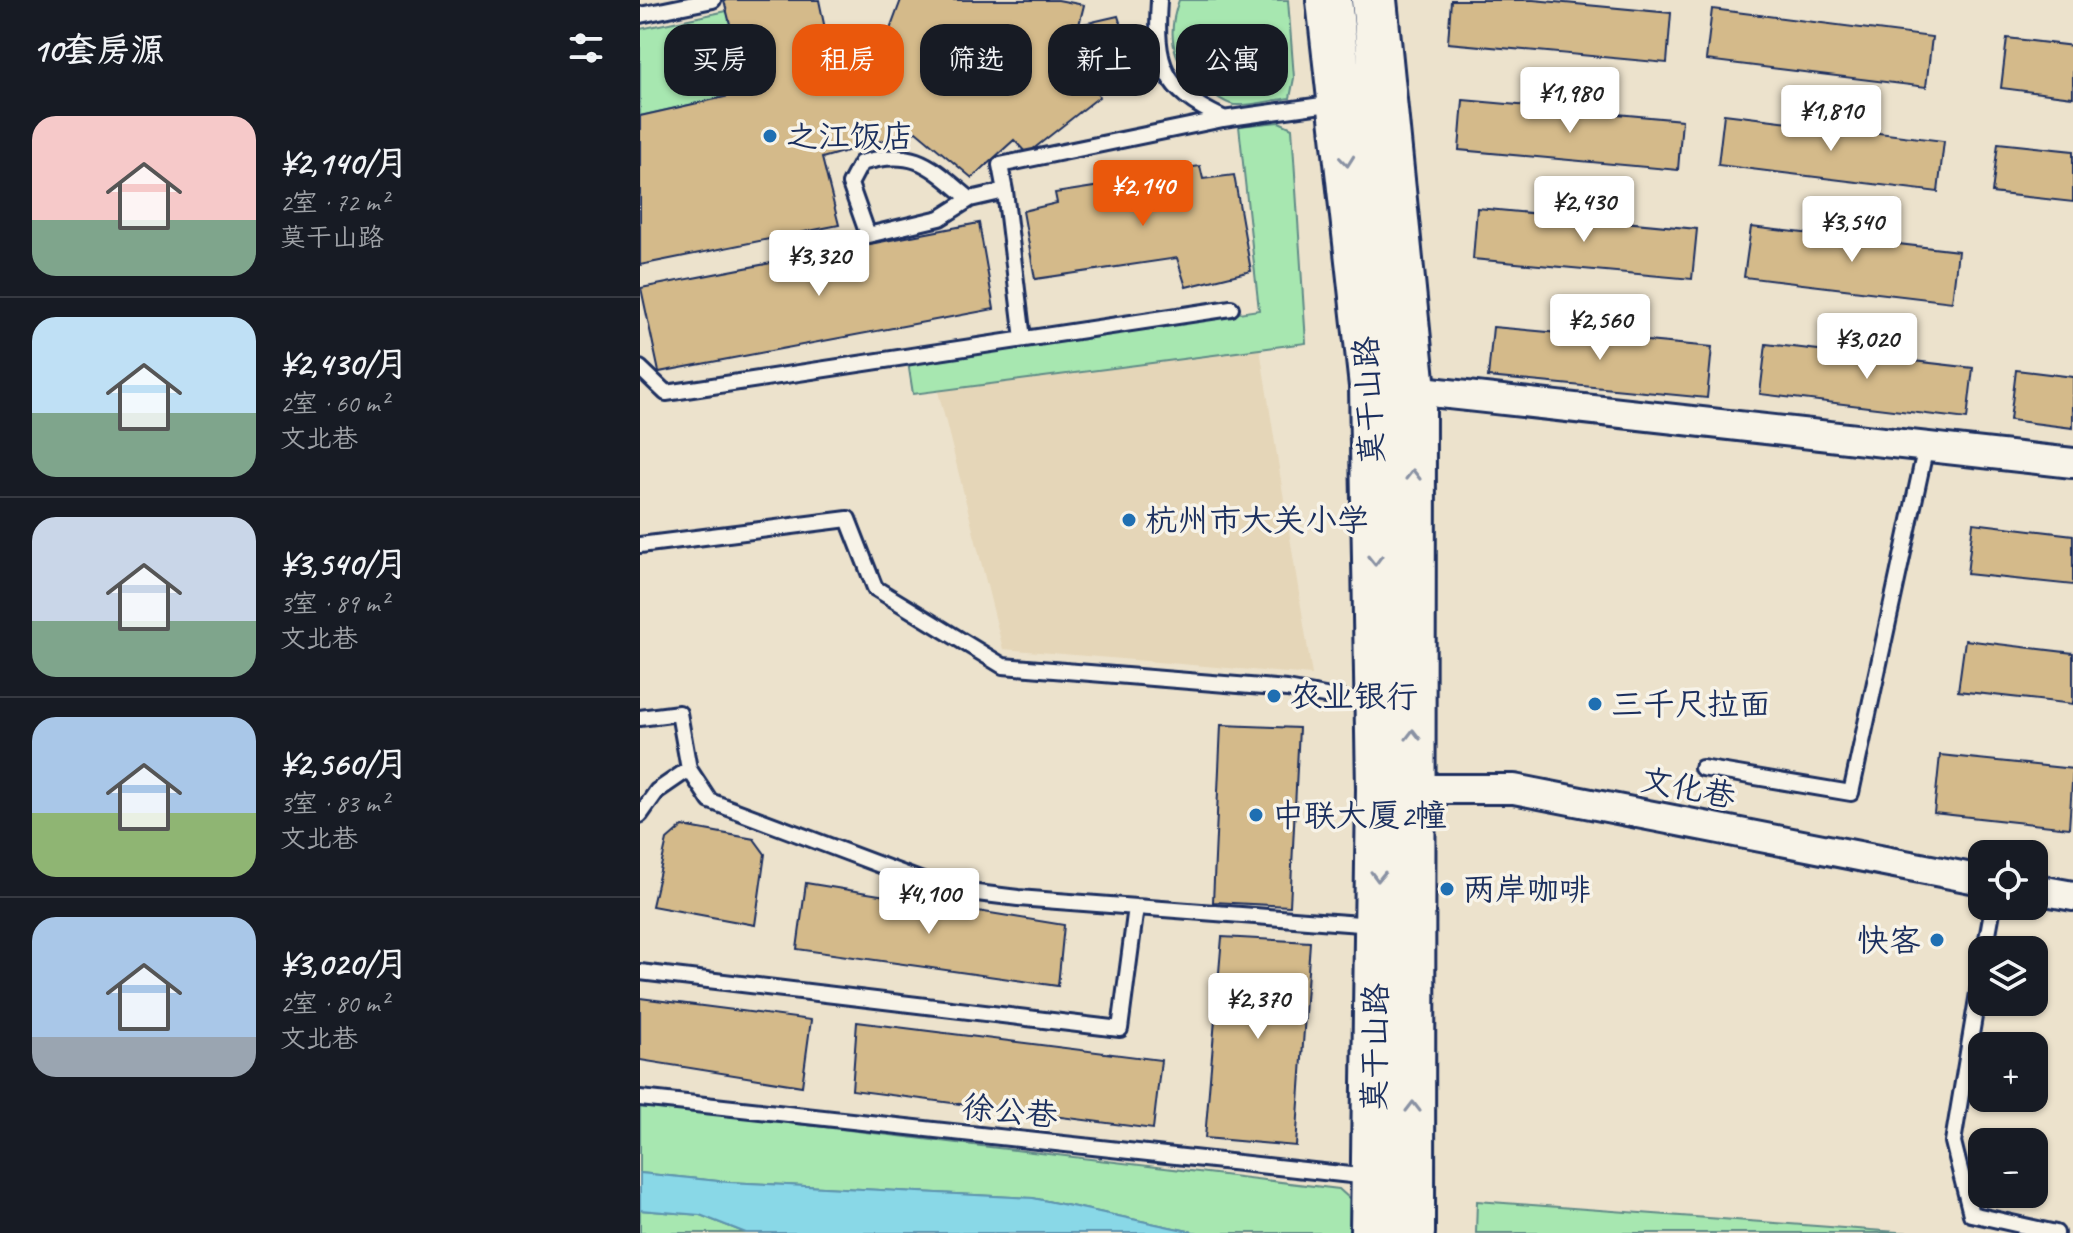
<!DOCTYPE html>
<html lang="zh">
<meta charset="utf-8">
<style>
:root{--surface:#171b24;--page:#242831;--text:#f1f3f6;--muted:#9ea1a6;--line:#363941;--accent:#ea580c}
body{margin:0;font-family:Caveat,"LXGW WenKai TC",sans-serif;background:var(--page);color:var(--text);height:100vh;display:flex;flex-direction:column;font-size:30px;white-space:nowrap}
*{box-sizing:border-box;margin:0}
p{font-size:26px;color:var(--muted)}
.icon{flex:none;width:44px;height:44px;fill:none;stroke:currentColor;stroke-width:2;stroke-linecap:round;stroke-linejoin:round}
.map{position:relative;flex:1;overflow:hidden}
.drawer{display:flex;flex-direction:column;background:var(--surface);width:640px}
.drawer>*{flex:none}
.hud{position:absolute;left:24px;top:24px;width:760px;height:72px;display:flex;gap:16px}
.controls{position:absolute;left:1328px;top:840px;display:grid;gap:16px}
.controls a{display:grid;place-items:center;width:80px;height:80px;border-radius:16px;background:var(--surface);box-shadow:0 2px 6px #0004;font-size:40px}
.price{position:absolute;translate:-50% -68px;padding:0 18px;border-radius:8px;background:#fff;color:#222;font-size:26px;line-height:52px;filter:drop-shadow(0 2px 4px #0008)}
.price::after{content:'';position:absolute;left:50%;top:48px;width:24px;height:18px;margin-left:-12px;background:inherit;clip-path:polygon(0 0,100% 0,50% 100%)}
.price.active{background:var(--accent);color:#fff}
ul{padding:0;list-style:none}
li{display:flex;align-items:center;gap:24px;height:200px;padding:0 32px}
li+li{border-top:2px solid var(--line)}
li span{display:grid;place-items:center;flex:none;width:224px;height:160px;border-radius:24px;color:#555}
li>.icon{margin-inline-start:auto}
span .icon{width:96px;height:96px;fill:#fffc;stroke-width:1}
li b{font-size:34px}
h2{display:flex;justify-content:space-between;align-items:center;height:96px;padding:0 32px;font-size:34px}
.pill{padding:0 28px;border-radius:24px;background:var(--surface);box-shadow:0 2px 6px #0004;font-size:28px;line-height:72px}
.pill.active{background:var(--accent);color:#fff}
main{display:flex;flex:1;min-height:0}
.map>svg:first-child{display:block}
.built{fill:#e5d6b8}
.green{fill:#a7e7b0;stroke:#618b87;stroke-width:2}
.water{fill:#89d8e7;stroke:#5d94b0;stroke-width:2}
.building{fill:#d4ba8a;stroke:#1b2f5e;stroke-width:2}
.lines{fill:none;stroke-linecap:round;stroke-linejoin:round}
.lane-casing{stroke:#1b2f5e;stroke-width:20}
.street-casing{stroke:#1b2f5e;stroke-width:34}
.primary-casing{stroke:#1b2f5e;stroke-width:50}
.lane{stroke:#f7f3e8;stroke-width:14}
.street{stroke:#f7f3e8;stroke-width:28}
.primary{stroke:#f7f3e8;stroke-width:44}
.oneway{stroke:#8991a3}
.poi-dot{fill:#1f6fb2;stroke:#f7f3e8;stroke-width:3}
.labels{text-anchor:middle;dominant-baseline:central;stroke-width:7;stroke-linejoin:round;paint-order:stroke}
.poi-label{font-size:32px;fill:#1b2f5e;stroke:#f7f3e8;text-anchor:start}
.street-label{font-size:32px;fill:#1b2f5e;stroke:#f7f3e8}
</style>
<main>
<section class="drawer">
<h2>10套房源<svg class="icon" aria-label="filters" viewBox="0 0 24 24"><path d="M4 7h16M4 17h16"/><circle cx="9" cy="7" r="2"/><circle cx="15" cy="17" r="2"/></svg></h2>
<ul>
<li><span style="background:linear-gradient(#f6c9c9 65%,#7fa58c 0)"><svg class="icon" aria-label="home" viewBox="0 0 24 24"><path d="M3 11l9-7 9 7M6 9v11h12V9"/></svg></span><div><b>¥2,140/月</b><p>2室 · 72 m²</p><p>莫干山路</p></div></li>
<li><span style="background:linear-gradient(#bfe0f5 60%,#7fa58c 0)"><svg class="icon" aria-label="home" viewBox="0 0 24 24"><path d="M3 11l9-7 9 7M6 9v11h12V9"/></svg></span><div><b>¥2,430/月</b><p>2室 · 60 m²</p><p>文北巷</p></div></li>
<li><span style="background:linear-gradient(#c9d6e8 65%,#7fa58c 0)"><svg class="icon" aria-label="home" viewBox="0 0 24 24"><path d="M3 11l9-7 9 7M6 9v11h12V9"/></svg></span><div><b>¥3,540/月</b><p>3室 · 89 m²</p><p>文北巷</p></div></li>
<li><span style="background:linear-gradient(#a9c7e8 60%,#8fb573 0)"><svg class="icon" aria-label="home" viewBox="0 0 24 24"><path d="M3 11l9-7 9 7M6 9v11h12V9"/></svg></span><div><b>¥2,560/月</b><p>3室 · 83 m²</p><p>文北巷</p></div></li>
<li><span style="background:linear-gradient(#a9c7e8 75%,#9aa5b1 0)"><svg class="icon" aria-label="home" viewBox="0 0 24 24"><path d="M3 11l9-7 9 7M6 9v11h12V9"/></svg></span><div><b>¥3,020/月</b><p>2室 · 80 m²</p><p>文北巷</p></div></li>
</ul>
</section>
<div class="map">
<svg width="1433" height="1233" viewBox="0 0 1433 1233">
<rect width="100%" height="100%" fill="#ece2cc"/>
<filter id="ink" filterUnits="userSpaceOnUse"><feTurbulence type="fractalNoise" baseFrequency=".0125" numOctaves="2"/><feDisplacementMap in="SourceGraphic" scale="16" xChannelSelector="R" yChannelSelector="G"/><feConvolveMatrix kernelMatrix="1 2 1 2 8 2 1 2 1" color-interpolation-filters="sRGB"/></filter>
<g filter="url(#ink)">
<path class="built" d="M620 349 672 675 363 649 298 391Z"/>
<path class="green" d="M539 0H648L654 78 650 98C632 100 612 106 594 105 587 104 579 98 573 94 535 71 524 41 539 0Z
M87 11 107 92 0 116V29Z
M639 122 652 128 666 343 273 394 268 362 619 310 599 126Z
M0 1105 699 1189 721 1209V1233H558L393 1198 88 1182 0 1173Z
M837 1201 1271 1233H836Z
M0 1210 60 1215 106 1233H0Z"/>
<path class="water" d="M0 1173 88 1182 393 1198 558 1233H106L60 1215 0 1210Z"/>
<path class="building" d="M84 0H179L190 53 248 35 261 0H418L444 5 439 25 478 16 494 67 452 75 459 97 387 154 374 140 332 178 276 131 182 158 199 225 0 265V116L107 92Z
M811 0H893L1031 13 1027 63 808 43Z
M1072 9 1292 37 1286 87 1066 60Z
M1367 38 1433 46V97L1361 88Z
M823 100 1042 120 1038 170 819 150Z
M1084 114 1304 141 1298 192 1078 165Z
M1358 143 1433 151V202L1352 193Z
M560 166 563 179 594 175 611 271 546 287 537 258 395 279 383 211 417 203 415 193 480 183 482 194 513 188 509 173Z
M837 208 1057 229 1052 279 833 259Z
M339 223 354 309 19 372 1 288Z
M1111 227 1318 251 1312 302 1104 277Z
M853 327 1072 347 1067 398 848 377Z
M1126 344 1333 368 1327 419 1120 394Z
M1376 370 1433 377V428L1370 420Z
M1333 523 1433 535V585L1327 574Z
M1325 640 1433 653V704L1318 691Z
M581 725 659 728 650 906 573 902Z
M1300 755 1433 769 1429 828 1294 813Z
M43 826 114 839 125 854 115 925 12 906 27 840Z
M166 883 424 925 418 986 157 949Z
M582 937 670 942 656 1146 565 1138Z
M0 998 171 1020 162 1086 0 1060Z
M217 1022 521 1060 513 1129 212 1090Z"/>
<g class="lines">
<g class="lane-casing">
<path id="lane" d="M519 0C515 64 522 90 583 118
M0 15 73 0
M365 191 383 339
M330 199 300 218 228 235 210 184 221 163C275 147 290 166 330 199L365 191 360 165 583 119 696 103
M0 368 26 393 591 308
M0 545 208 519 235 588 363 666 647 689 734 705
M0 718 39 713 49 769 70 801 304 889 378 898 733 925
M1062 768 1211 793 1286 446
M0 815 17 791 49 769
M1345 950 1353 906
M1342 969 1313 1142 1331 1214 1416 1233
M0 972 480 1029 496 907
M0 1098 729 1177"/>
</g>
<g class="street-casing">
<path id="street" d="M773 390 1433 463
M756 789H874L1342 880
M1394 889 1433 896"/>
</g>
<g class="primary-casing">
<path id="primary" d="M689 0 732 386 739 789 733 1233
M734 0 773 390 772 1233"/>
</g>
<use href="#lane" class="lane"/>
<use href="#street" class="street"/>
<use href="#primary" class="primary"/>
</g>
<defs><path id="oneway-chevron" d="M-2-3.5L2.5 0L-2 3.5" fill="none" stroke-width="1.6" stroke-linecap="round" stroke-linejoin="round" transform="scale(2)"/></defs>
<g class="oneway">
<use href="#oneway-chevron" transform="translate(707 161) rotate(84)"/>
<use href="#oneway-chevron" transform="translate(773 475) rotate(-90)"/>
<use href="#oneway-chevron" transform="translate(735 560) rotate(89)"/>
<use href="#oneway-chevron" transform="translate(773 735) rotate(-90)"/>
<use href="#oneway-chevron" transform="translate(738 876) rotate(91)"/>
<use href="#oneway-chevron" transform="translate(773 1107) rotate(-90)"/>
</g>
</g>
<g class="poi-dot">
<circle cx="130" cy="136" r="8"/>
<circle cx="489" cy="520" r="8"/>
<circle cx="634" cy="696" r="8"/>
<circle cx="955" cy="704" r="8"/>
<circle cx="616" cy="815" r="8"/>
<circle cx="807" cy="889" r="8"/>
<circle cx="1297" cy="940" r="8"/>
</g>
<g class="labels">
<g class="poi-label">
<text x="146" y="136">之江饭店</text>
<text x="505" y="520">杭州市大关小学</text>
<text x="650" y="696">农业银行</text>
<text x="971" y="704">三千尺拉面</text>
<text x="632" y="815">中联大厦2幢</text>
<text x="823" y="889">两岸咖啡</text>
<text x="1281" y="940" text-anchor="end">快客</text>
</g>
<g class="street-label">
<text transform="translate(729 400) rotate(-93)">莫干山路</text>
<text transform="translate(1048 788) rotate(11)">文化巷</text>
<text transform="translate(735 1047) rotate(-89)">莫干山路</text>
<text transform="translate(370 1111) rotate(6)">徐公巷</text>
</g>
</g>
</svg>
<div class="controls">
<a><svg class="icon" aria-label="locate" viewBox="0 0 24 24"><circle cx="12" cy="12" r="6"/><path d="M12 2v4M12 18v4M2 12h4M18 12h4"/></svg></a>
<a><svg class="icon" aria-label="layers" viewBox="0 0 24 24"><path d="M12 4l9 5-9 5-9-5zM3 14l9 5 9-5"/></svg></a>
<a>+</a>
<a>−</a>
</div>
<b class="price" style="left:930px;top:135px">¥1,980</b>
<b class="price" style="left:1191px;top:153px">¥1,810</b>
<b class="price active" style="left:503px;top:228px">¥2,140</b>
<b class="price" style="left:944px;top:244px">¥2,430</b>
<b class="price" style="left:1212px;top:264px">¥3,540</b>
<b class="price" style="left:179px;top:298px">¥3,320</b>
<b class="price" style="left:960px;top:362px">¥2,560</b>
<b class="price" style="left:1227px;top:381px">¥3,020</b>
<b class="price" style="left:289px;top:936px">¥4,100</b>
<b class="price" style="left:618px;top:1041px">¥2,370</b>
<div class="hud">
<a class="pill">买房</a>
<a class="pill active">租房</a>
<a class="pill">筛选</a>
<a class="pill">新上</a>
<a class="pill">公寓</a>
</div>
</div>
</main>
